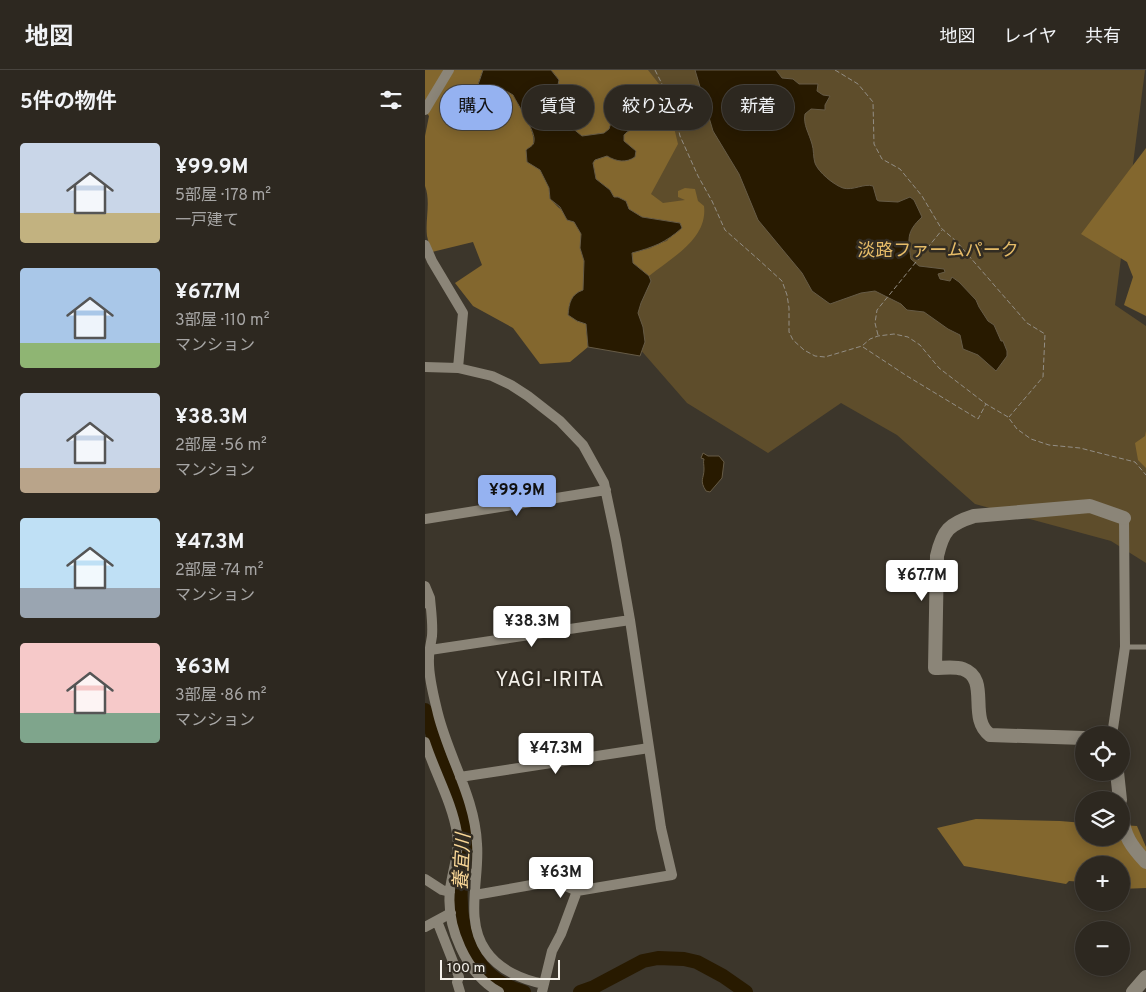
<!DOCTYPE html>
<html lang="ja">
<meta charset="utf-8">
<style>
:root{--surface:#2d2820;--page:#39342d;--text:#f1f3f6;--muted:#a7a6a5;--line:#48443e;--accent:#95b2f1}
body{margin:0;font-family:Overpass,"Noto Sans JP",sans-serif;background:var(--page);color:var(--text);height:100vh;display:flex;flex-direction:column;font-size:19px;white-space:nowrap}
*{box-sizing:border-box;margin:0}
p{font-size:16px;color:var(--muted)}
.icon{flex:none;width:28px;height:28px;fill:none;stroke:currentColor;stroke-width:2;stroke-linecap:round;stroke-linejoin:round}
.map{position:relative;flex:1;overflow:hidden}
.side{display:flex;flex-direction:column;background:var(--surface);width:425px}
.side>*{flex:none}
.hud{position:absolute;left:15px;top:15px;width:475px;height:45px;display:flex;gap:10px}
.buttons{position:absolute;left:650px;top:656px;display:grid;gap:10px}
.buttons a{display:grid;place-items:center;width:55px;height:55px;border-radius:50%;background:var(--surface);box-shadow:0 2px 12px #0003,0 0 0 1px var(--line);font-size:25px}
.scale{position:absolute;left:15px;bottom:12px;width:120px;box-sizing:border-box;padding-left:5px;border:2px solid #f5f2eb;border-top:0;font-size:14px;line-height:18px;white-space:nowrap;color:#f5f2eb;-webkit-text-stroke:4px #322c22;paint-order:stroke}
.price{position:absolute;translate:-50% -42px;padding:0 11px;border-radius:5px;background:#fff;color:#222;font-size:16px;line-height:32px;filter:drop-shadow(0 1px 2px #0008)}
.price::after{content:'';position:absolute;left:50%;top:30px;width:15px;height:11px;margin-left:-8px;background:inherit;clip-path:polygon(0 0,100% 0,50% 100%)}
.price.selected{background:var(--accent);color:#111}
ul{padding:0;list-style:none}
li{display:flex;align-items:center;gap:15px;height:125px;padding:0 20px}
li span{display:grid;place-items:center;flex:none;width:140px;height:100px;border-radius:5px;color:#555}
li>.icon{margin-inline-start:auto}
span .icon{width:60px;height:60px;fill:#fffc;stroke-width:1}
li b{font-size:21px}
h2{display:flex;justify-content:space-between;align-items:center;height:60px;padding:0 20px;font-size:21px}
.pill{padding:0 18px;border-radius:22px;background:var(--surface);box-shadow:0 2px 12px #0003,0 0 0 1px var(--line);font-size:18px;line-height:45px}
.pill.selected{background:var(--accent);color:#111}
header{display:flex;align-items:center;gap:30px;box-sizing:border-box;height:70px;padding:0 25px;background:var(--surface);border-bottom:1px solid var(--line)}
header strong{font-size:24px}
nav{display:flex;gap:28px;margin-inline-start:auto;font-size:18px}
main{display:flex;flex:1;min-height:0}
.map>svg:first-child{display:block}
.green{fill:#5e4d2b}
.forest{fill:#83672e}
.water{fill:#281a00;stroke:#665b46}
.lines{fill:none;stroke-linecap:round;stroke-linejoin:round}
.river{stroke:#281a00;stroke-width:14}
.path{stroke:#938e85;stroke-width:1;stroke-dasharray:5 2.5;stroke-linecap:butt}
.lane{stroke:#8b8578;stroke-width:5}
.street{stroke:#8b8578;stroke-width:10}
.secondary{stroke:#8b8578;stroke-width:14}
.labels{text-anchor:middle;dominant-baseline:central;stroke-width:5;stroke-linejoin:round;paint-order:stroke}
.park-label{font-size:18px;fill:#e6bc68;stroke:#322c22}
.water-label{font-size:19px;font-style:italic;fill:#f8d696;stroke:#322c22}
.quarter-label{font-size:20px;letter-spacing:1px;fill:#f5f2eb;stroke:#322c22}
</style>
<header>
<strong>地図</strong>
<nav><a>地図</a><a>レイヤ</a><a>共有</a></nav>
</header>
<main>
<section class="side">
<h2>5件の物件<svg class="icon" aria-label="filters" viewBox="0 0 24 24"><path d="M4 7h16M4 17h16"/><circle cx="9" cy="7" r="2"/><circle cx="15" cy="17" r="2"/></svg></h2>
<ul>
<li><span style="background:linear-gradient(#c9d6e8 70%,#c2b280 0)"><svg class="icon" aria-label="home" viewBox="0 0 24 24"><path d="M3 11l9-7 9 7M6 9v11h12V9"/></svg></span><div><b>¥99.9M</b><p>5部屋 · 178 m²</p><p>一戸建て</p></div></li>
<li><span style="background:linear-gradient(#a9c7e8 75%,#8fb573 0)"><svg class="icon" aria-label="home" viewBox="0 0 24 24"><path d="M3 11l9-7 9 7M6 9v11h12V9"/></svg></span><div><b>¥67.7M</b><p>3部屋 · 110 m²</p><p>マンション</p></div></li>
<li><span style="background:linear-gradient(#c9d6e8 75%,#b9a48a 0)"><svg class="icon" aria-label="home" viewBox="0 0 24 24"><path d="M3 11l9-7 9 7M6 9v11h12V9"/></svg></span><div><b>¥38.3M</b><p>2部屋 · 56 m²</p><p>マンション</p></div></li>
<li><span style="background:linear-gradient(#bfe0f5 70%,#9aa5b1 0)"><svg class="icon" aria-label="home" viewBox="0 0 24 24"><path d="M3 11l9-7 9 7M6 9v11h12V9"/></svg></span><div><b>¥47.3M</b><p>2部屋 · 74 m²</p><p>マンション</p></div></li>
<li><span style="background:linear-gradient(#f6c9c9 70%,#7fa58c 0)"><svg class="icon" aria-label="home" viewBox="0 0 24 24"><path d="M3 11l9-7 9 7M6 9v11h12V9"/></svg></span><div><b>¥63M</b><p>3部屋 · 86 m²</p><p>マンション</p></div></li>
</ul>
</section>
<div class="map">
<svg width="721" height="922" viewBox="0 0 721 922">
<rect width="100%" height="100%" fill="#3c362b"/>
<path class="green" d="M108 0H720L690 235 721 256V493L686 471 550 434 472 365 416 333 343 383 262 333 186 246Z"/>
<path class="forest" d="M0 0H58L53 14 83 22 88 25C94 36 114 65 107 76L124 118C122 138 152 144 156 163 157 168 155 174 156 179 156 183 158 186 159 190 162 210 156 232 152 251L161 254 163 277 145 292 115 294 88 258 48 236 30 213 57 195 48 172 7 182C5 177 3 171 2 166 0 149 6 132 0 116V66L4 46 0 41Z
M126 0H223L234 14 245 41 253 74 226 124 238 133 260 130 253 127V121L260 118 270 119 273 131 279 136C283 169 246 188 224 206L208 193 207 183 226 178 229 175 242 171 255 153 217 147 203 139 189 127 185 120 171 109 168 93 169 90 182 86 188 89 206 77 199 71V64L215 55 206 37 188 45 184 59 179 63 157 66 146 57 131 24C133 11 137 11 126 0Z
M721 78V246L699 235 708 207 702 192 656 164Z
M721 361V398L713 390 710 373 720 366Z
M551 749 635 751 659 753V768H696V755L712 756 721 777V818L696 819V795H659V812L644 811 641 814 539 796 512 758Z"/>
<path class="water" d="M58 0H126L134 10 131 24 146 57 157 66 179 63 184 59 189 43C200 41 210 31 220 39 222 56 208 55 199 65V71L211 81 210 87C201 93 192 92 182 86L170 90 168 93 171 109 185 120 189 127H193L201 131 204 139 217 147 255 153 257 158C240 173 229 177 207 183L208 193 224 206 226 211 216 233 213 243 218 257 220 272 215 286 163 277 161 254 152 251 143 245C144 233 146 224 158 220L159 191 155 178 156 164 149 152 142 150 135 137 125 129 124 118 115 100 102 92 101 80C104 77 109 76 109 71 111 62 93 35 88 25L83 22 53 15Z
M270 0H351L357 8 368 9 374 14H393L392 21 398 25 405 26 400 35V40L386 39 380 44C378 55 384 63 387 74 389 80 388 87 390 93 393 102 409 115 418 118 428 121 439 113 448 116L452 130 454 131 473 132 485 127 489 130 497 147C481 162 483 169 486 189L494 196 519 199 520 202 513 204 515 209 525 211 527 207 534 212 551 230 554 237 563 251 569 255 576 271H578L582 281V286L571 301 553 285 538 279 535 265 523 259 499 242 482 240 476 234 450 221 436 223 405 234 387 221 377 203 333 150 314 104 288 61Z
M278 383 283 386H294L299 392 297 408 285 422 281 421C274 410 279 409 279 399 279 395 278 392 279 389L276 388Z"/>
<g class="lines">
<path class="river" d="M0 640C5 652 7 664 11 676 20 704 36 730 41 758 44 780 37 794 36 814 33 862 48 909 99 922
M155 922 169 917 218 891 233 888 259 889 272 892 298 906 321 922"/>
<path class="path" d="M230 0 248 36 255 66 273 106 287 131 300 160 334 190 357 211 362 225 364 238V262L368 270 379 280 390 286 400 287 437 276 445 269 453 266 469 264 483 267 495 275 514 298 561 334 583 347 592 359 606 369 624 375 655 378 710 392 721 405
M410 0 433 14 448 32 449 74 457 89 475 99 497 126 516 158 531 171 602 253 620 264 618 307 584 347
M453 265 450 253 452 240 517 160
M438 277 482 306 553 349 561 334"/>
<path class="lane" d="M700 577H721"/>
<path class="street" d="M0 40 24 0
M0 175 7 191 38 243 33 298 0 297
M33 298 67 306 86 315 103 326 135 351 158 375 179 413 191 470 205 550 236 758 247 805 152 821
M0 449 181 420
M0 516 5 528 3 534
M5 528C6 540 8 553 7 566 6 573 4 581 4 588 3 606 9 627 13 644 24 688 50 728 52 774 55 808 39 850 61 881 74 900 98 910 119 914
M5 580 205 550
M687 665 700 577 699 448
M0 672C10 703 27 732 32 763 35 783 27 801 25 820 21 856 41 904 74 922
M35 707 224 678
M0 809 17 820 25 822
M26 813 51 802
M50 825 129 811 152 821 136 864 127 881 117 922
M12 851 34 907 32 912 35 922
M0 857 26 843"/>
<path class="secondary" d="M659 668 565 665C542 648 566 609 538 599 529 596 519 598 510 598L512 486C518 460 524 454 549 446L665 436 699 448
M692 702 695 730
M696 743C699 766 706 776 721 792
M708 922 721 907"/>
</g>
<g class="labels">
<g class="park-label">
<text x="513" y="181">淡路ファームパーク</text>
</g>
<g class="water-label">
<text transform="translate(38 792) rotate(-87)">養宜川</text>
</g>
<g class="quarter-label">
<text x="125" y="611">YAGI-IRITA</text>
</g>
</g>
</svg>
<div class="buttons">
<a><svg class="icon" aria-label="locate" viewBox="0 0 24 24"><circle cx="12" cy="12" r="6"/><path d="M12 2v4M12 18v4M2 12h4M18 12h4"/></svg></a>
<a><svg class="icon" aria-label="layers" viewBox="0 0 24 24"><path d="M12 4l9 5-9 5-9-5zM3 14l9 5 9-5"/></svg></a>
<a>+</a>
<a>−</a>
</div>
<div class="scale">100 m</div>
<b class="price selected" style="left:92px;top:447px">¥99.9M</b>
<b class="price" style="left:497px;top:532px">¥67.7M</b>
<b class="price" style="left:107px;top:578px">¥38.3M</b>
<b class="price" style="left:131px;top:705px">¥47.3M</b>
<b class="price" style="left:136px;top:829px">¥63M</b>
<div class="hud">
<a class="pill selected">購入</a>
<a class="pill">賃貸</a>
<a class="pill">絞り込み</a>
<a class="pill">新着</a>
</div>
</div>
</main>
